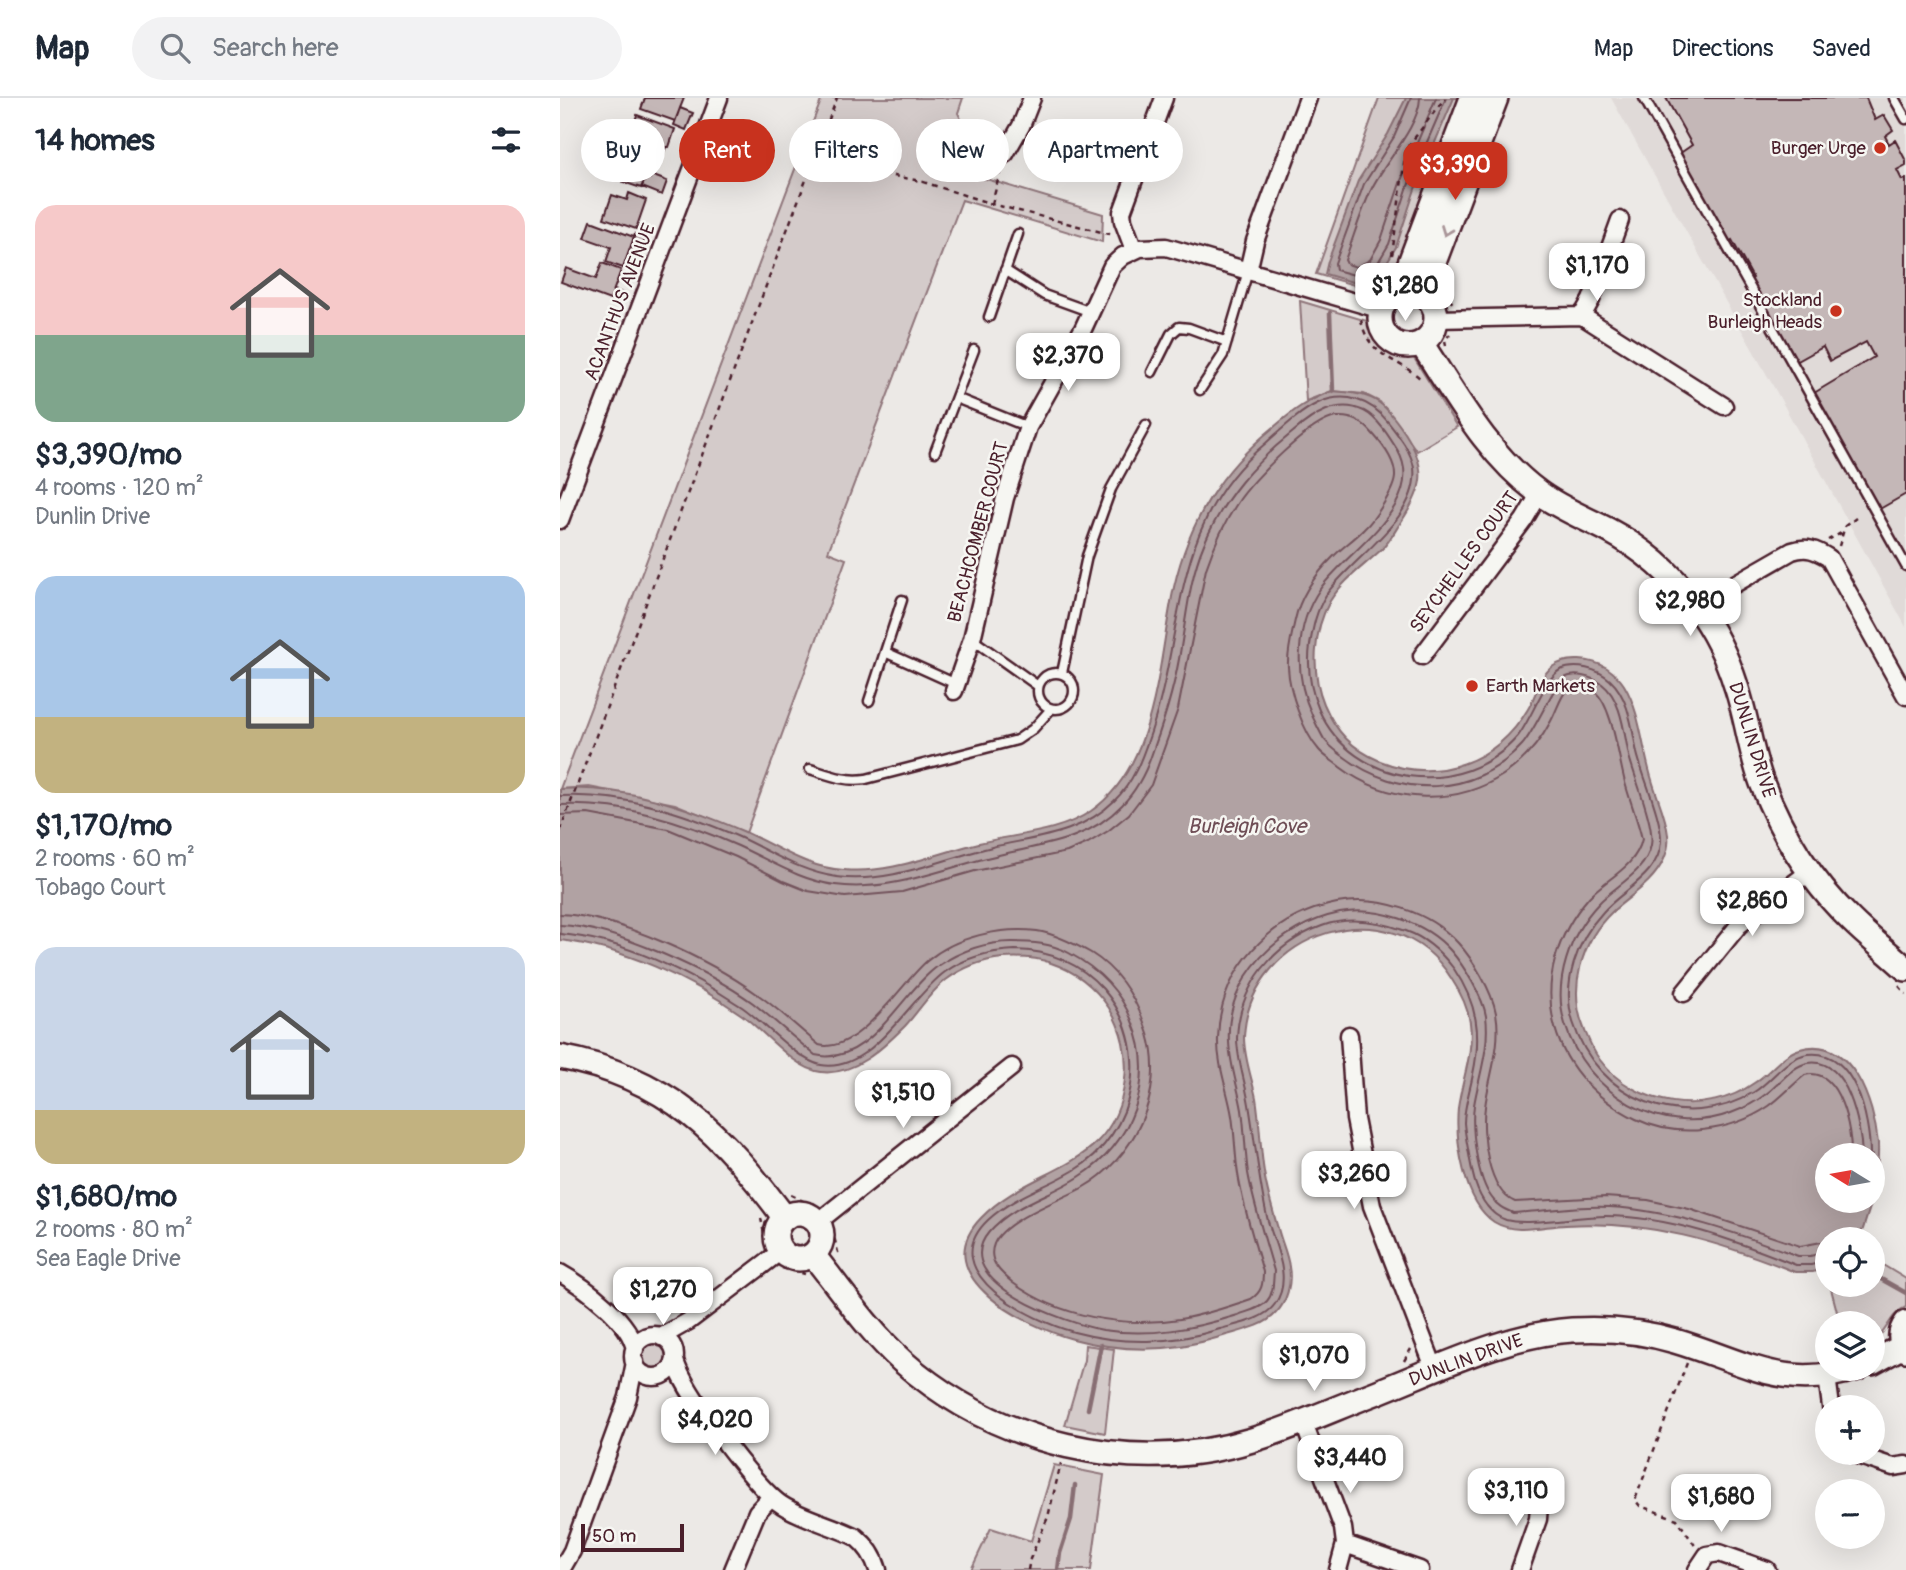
<!DOCTYPE html>
<meta charset="utf-8">
<style>
:root{--surface:#fff;--page:#f2f2f3;--text:#1f2937;--muted:#747a83;--line:#e0e1e3;--accent:#c8321e}
body{margin:0;font-family:Pangolin,sans-serif;background:var(--page);color:var(--text);height:100vh;display:flex;flex-direction:column;font-size:26px;white-space:nowrap}
*{box-sizing:border-box;margin:0}
p{font-size:23px;color:var(--muted)}
.icon{flex:none;width:38px;height:38px;fill:none;stroke:currentColor;stroke-width:2;stroke-linecap:round;stroke-linejoin:round}
.map{position:relative;flex:1;overflow:hidden}
.details{display:flex;flex-direction:column;background:var(--surface);width:560px}
.details>*{flex:none}
.banner{position:absolute;left:21px;top:21px;width:665px;height:63px;display:flex;gap:14px}
.needle{width:46px;rotate:281deg}
.tools{position:absolute;left:1255px;top:1045px;display:grid;gap:14px}
.tools a{display:grid;place-items:center;width:70px;height:70px;border-radius:50%;background:var(--surface);box-shadow:0 7px 28px #0002;font-size:35px}
.scale{position:absolute;left:21px;bottom:18px;width:103px;box-sizing:border-box;padding-left:7px;border:4px solid #4a1f2b;border-top:0;font-size:19px;line-height:24px;white-space:nowrap;color:#4a1f2b;-webkit-text-stroke:5px #f6f6f2;paint-order:stroke}
.price{position:absolute;translate:-50% -60px;padding:0 16px;border-radius:14px;background:#fff;color:#222;font-size:23px;line-height:46px;filter:drop-shadow(0 2px 4px #0008)}
.price::after{content:'';position:absolute;left:50%;top:42px;width:21px;height:16px;margin-left:-10px;background:inherit;clip-path:polygon(0 0,100% 0,50% 100%)}
.price.current{background:var(--accent);color:#fff}
ul{padding:0;list-style:none}
li{display:grid;align-content:center;gap:14px;height:371px;padding:0 35px}
li span{display:grid;place-items:center;height:217px;border-radius:21px;color:#555}
li>.icon{margin-inline-start:auto}
span .icon{width:126px;height:126px;fill:#fffc;stroke-width:1}
li b{font-size:30px}
h2{display:flex;justify-content:space-between;align-items:center;height:84px;padding:0 35px;font-size:30px}
.pill{padding:0 24px;border-radius:32px;background:var(--surface);box-shadow:0 7px 28px #0002;font-size:24px;line-height:63px}
.pill.current{background:var(--accent);color:#fff}
header{display:flex;align-items:center;gap:42px;box-sizing:border-box;height:98px;padding:0 35px;background:var(--surface);border-bottom:2px solid var(--line)}
header strong{font-size:33px}
nav{display:flex;gap:38px;margin-inline-start:auto;font-size:24px}
.search{width:490px;height:63px;background:var(--page);display:flex;align-items:center;gap:18px;box-sizing:border-box;padding:0 24px;border-radius:38px;color:var(--muted);font-size:26px}
main{display:flex;flex:1;min-height:0}
.map>svg:first-child{display:block}
.built{fill:#e0dad8}
.green{fill:#d4cbca;stroke:#8f757a;stroke-width:2}
.water{fill:#b1a2a3;stroke:#886e73;stroke-width:2}
.lines{fill:none;stroke-linecap:round;stroke-linejoin:round}
.shore{stroke:#73535b;stroke-width:2}
.stream{stroke:#886e73;stroke-width:4.5}
.building{fill:#c4b7b7;stroke:#4a1f2b;stroke-width:2}
.lane-casing{stroke:#4a1f2b;stroke-width:13}
.street-casing{stroke:#4a1f2b;stroke-width:21}
.secondary-casing{stroke:#4a1f2b;stroke-width:28}
.path{stroke:#4a1f2b;stroke-width:2.5;stroke-dasharray:5 5;stroke-linecap:butt}
.lane{stroke:#f6f6f2;stroke-width:8}
.street{stroke:#f6f6f2;stroke-width:16}
.secondary{stroke:#f6f6f2;stroke-width:23}
.oneway{stroke:#a99598}
.poi-dot{fill:#c8321e;stroke:#f6f6f2;stroke-width:2.5}
.labels{text-anchor:middle;dominant-baseline:central;stroke-width:5;stroke-linejoin:round;paint-order:stroke}
.poi-label{font-size:19px;fill:#4a1f2b;stroke:#f6f6f2;text-anchor:end}
.street-label{font-size:19px;fill:#4a1f2b;stroke:#f6f6f2}
.water-label{font-size:21px;font-style:italic;fill:#6e4d55;stroke:#f6f6f2}
</style>
<header>
<strong>Map</strong>
<div class="search"><svg class="icon" aria-label="search" viewBox="0 0 24 24"><circle cx="10" cy="10" r="6"/><path d="M15 15l6 6"/></svg>Search here</div>
<nav><a>Map</a><a>Directions</a><a>Saved</a></nav>
</header>
<main>
<section class="details">
<h2>14 homes<svg class="icon" aria-label="filters" viewBox="0 0 24 24"><path d="M4 7h16M4 17h16"/><circle cx="9" cy="7" r="2"/><circle cx="15" cy="17" r="2"/></svg></h2>
<ul>
<li><span style="background:linear-gradient(#f6c9c9 60%,#7fa58c 0)"><svg class="icon" aria-label="home" viewBox="0 0 24 24"><path d="M3 11l9-7 9 7M6 9v11h12V9"/></svg></span><div><b>$3,390/mo</b><p>4 rooms · 120 m²</p><p>Dunlin Drive</p></div></li>
<li><span style="background:linear-gradient(#a9c7e8 65%,#c2b280 0)"><svg class="icon" aria-label="home" viewBox="0 0 24 24"><path d="M3 11l9-7 9 7M6 9v11h12V9"/></svg></span><div><b>$1,170/mo</b><p>2 rooms · 60 m²</p><p>Tobago Court</p></div></li>
<li><span style="background:linear-gradient(#c9d6e8 75%,#c2b280 0)"><svg class="icon" aria-label="home" viewBox="0 0 24 24"><path d="M3 11l9-7 9 7M6 9v11h12V9"/></svg></span><div><b>$1,680/mo</b><p>2 rooms · 80 m²</p><p>Sea Eagle Drive</p></div></li>
</ul>
</section>
<div class="map">
<svg width="1346" height="1472" viewBox="0 0 1346 1472">
<rect width="100%" height="100%" fill="#ece9e6"/>
<filter id="ink" filterUnits="userSpaceOnUse"><feTurbulence type="fractalNoise" baseFrequency=".0143" numOctaves="2"/><feDisplacementMap in="SourceGraphic" scale="14" xChannelSelector="R" yChannelSelector="G"/><feConvolveMatrix kernelMatrix="1 2 1 2 8 2 1 2 1" color-interpolation-filters="sRGB"/></filter>
<g filter="url(#ink)">
<path class="built" d="M1051 0H1346V529L1216 293Z"/>
<path class="green" d="M262 0H403L398 15 418 55 410 76 543 116 542 144 402 102 268 454 286 461 186 735 115 706 29 689 0 691Z
M819 0H903L835 174 801 189 756 176Z
M740 203 807 223C817 251 825 257 854 260L897 329 857 353 820 304 804 296 772 293 746 303Z
M1313 1161 1346 1181V1209C1329 1216 1328 1234 1313 1244L1312 1225H1280L1270 1187 1312 1186Z
M78 1259a16 16 0 1 1 32 0a16 16 0 1 1-32 0Z
M525 1247 554 1251 545 1335 505 1327 524 1262Z
M494 1367 544 1377 531 1472H411L431 1430 471 1443Z"/>
<path class="water" d="M846 0H894L855 91 836 149 821 174 799 186 765 176 768 163 798 83 828 36Z
M772 293C813 296 821 300 845 335 868 371 864 390 841 424 835 433 830 443 822 451 804 468 783 482 770 503 753 533 751 575 764 606 776 634 792 651 820 663 877 686 937 664 968 611 976 598 979 579 992 569 1007 558 1032 561 1047 570 1053 574 1060 581 1064 587 1081 615 1082 651 1092 682 1097 700 1106 718 1108 737 1109 744 1107 754 1104 761 1094 784 1071 797 1053 813 1021 843 1007 892 1025 933 1029 943 1033 953 1040 962 1075 1009 1147 1019 1194 985 1210 975 1222 956 1240 951 1292 936 1314 1006 1318 1045 1319 1064 1316 1083 1313 1102L1312 1057H1267V1102L1312 1103 1303 1131 1297 1141H1267V1169L1253 1174H1235C1159 1144 1089 1122 1006 1127 983 1128 955 1137 934 1124 904 1104 895 1044 898 1010 902 981 914 955 910 925 908 910 899 892 891 880 833 787 689 833 684 939 684 960 692 980 696 1000 700 1024 700 1049 704 1074 707 1094 713 1114 719 1134 722 1145 728 1158 729 1169 732 1185 727 1204 716 1215 703 1230 678 1233 660 1239 612 1254 561 1254 513 1241 468 1229 364 1179 421 1120 472 1066 555 1074 565 981 568 957 562 931 549 910 535 889 515 873 491 865 476 859 460 859 443 860 423 862 402 870 386 882 369 895 359 913 345 928 323 950 294 978 261 974 234 971 204 933 182 917 130 880 63 850 0 842V691C64 687 127 709 185 734 218 749 247 770 284 772 331 776 374 756 419 745 456 736 499 735 531 713 598 667 598 561 614 489 629 423 661 372 714 329 735 311 746 303 772 293Z"/>
<g class="lines">
<path class="shore" d="M851 0 834 39 804 86 775 165 776 172 798 178 816 168 829 146 848 88 886 0
M860 0C859 29 824 65 812 90 801 113 794 138 785 162L787 166 797 169 810 162 821 142 840 85 876 0
M0 698C63 695 122 714 179 739 212 754 240 774 277 779 330 786 382 761 432 749 476 739 520 737 554 703 574 684 582 660 591 634 626 529 610 423 706 345 722 331 739 314 758 305 785 293 811 302 828 324 839 338 851 353 854 370 860 421 791 460 766 497 756 513 753 529 750 547 747 570 750 591 759 612 793 689 902 703 958 638 971 622 985 580 1000 572 1016 565 1038 571 1050 582 1069 599 1072 631 1077 655 1083 680 1102 720 1101 744 1099 777 1062 792 1043 814 1017 842 1001 886 1013 924 1037 1001 1124 1037 1194 994 1212 983 1226 959 1248 956 1295 950 1310 1022 1310 1057
M0 707C62 704 122 723 178 748 211 763 239 782 275 787 332 795 388 768 443 756 487 746 529 742 562 707 578 691 587 672 594 650 606 617 616 583 621 549 627 514 630 479 644 446 664 399 694 365 733 334 753 317 777 300 804 313 818 320 830 340 838 353 868 407 786 453 760 491 735 527 734 578 752 617 753 620 762 638 764 641 770 649 775 652 783 658 838 700 914 700 962 647 975 633 994 586 1004 580 1015 574 1032 579 1042 586 1062 601 1064 636 1069 658 1075 681 1095 728 1091 747 1086 774 1056 787 1039 805 1010 835 992 885 1005 926 1026 995 1101 1041 1171 1015 1182 1011 1196 1004 1206 996 1219 987 1231 968 1248 965 1288 958 1301 1029 1302 1057
M0 717 28 716 108 731 176 759 223 783 248 793 285 799 342 794 415 773 507 754 528 745 548 733 569 716 591 687 618 611 646 471C654 447 664 425 678 404 692 382 751 322 777 319 793 318 803 324 813 336 822 346 835 362 835 377 836 390 814 422 804 431 795 441 782 449 773 459 756 476 740 498 735 522 732 536 727 554 728 569 729 593 743 634 759 652 765 659 773 663 780 669 826 704 893 710 943 677 963 664 980 644 991 623 997 612 1000 599 1008 590 1017 588 1027 588 1035 594 1053 608 1059 665 1066 688 1071 706 1078 723 1082 741 1076 769 1047 780 1029 799 962 877 985 977 1076 1021 1118 1041 1171 1034 1209 1008 1222 999 1233 986 1245 977 1280 968 1292 1033 1291 1057
M0 816C58 818 150 862 197 896 219 911 238 930 259 947 298 957 341 885 367 863 396 838 441 829 477 833 496 836 515 846 531 855 560 873 578 904 588 936 606 994 574 1061 522 1090 501 1102 443 1122 434 1146 427 1163 441 1175 453 1185 499 1219 564 1230 620 1221 644 1217 668 1209 691 1201 702 1194 703 1186 703 1174 694 1142 683 1109 678 1076 675 1057 675 1038 672 1018 668 993 657 967 658 940 660 870 710 818 777 805 819 797 870 814 898 845 913 861 932 893 936 915 942 948 929 977 925 1009 921 1035 928 1093 955 1104L1045 1099 1088 1102 1129 1111 1240 1148 1267 1143
M0 827C54 829 149 873 193 905 214 922 234 940 255 957 309 970 341 894 378 868 400 853 426 844 452 844 472 844 491 845 509 855 537 870 560 892 572 923 597 981 572 1046 519 1079 490 1098 453 1106 429 1134 386 1185 510 1226 543 1232 590 1239 633 1231 678 1217 688 1213 700 1211 707 1203 714 1195 713 1183 714 1173 705 1141 694 1108 688 1075 685 1054 685 1033 682 1012 678 989 670 967 669 944 665 879 720 827 780 815 817 808 866 824 891 853 904 868 923 899 926 918 930 950 919 977 914 1007 911 1031 917 1081 932 1100 937 1108 944 1111 953 1115 985 1113 1018 1107 1050 1109 1115 1113 1177 1135 1238 1158H1250L1267 1154
M0 836C62 841 131 875 182 909 204 924 238 963 261 967 312 976 350 899 385 874 406 859 430 853 455 852 489 852 521 866 543 891 592 947 578 1035 513 1073 484 1090 453 1099 428 1122 372 1175 473 1223 514 1234 562 1247 613 1246 660 1231 678 1226 704 1222 715 1206 733 1181 715 1148 708 1123 699 1086 696 1050 690 1013 687 988 677 964 677 940 679 888 713 846 762 828 789 818 819 823 846 833 866 840 881 854 894 871 917 905 922 936 913 976 910 993 904 1008 904 1025 905 1037 908 1050 910 1062 913 1078 916 1094 927 1108 933 1115 937 1119 946 1122 966 1128 1020 1118 1045 1118 1110 1118 1176 1143 1236 1167H1251L1267 1163"/>
<path class="stream" d="M770 215 773 293
M1312 1176 1346 1195
M528 1311 541 1247
M498 1472 500 1455 511 1421 515 1387"/>
</g>
<path class="building" d="M85 0H124L115 23 81 11Z
M1106 0H1306L1315 22 1324 17 1333 32 1325 38 1329 46 1335 42 1346 63V67L1337 72 1342 82 1346 81V396L1318 412 1254 295 1314 259 1306 244 1270 263 1263 249 1236 264 1190 182 1193 180 1172 142 1169 144 1119 56 1132 47Z
M120 10 133 15 126 32 114 27Z
M77 17 115 31 109 49H106L102 59 85 52V50L82 49 85 40 71 34Z
M74 55 96 63 90 80 86 78 81 90 63 84Z
M91 77 107 83 102 97 82 89 86 78 90 80Z
M69 95 86 102 76 131 44 120 52 97 67 102Z
M31 123 74 139 63 170 46 164 51 149 25 140Z
M75 136 86 139 81 152 71 149Z
M42 165 61 172 50 202 1 184 6 170 36 181Z
M54 192 65 196 61 206 50 202Z"/>
<g class="lines">
<g class="lane-casing">
<path id="lane" d="M1084 0 1346 468
M1334 0 1346 21
M445 172 484 197 531 214
M429 219 458 136
M592 274 611 236 619 229 629 230 667 244
M640 292 663 257 688 173
M396 300 468 329
M375 354 414 252
M412 541 478 588
M325 554 396 586
M478 593a18 18 0 1 1 36 0a18 18 0 1 1-36 0Z
M502 575 527 458 551 391 586 327
M309 603 342 502
M250 671C269 677 285 684 306 681L457 642 473 631 491 611"/>
</g>
<g class="street-casing">
<path id="street" d="M445 56 461 28 472 0
M574 152 563 123 562 114 604 0
M688 173 695 143 748 0
M1022 218 1031 202 1060 122
M876 221 1022 218 1164 308
M0 422 159 0
M1136 508 1232 453C1247 448 1256 452 1269 460L1346 598
M862 558 964 422 980 395
M394 593 412 541 445 400 468 329 523 231 552 168 563 158 580 150 606 149 822 212
M1124 895 1179 827 1249 774
M789 937 795 1021 812 1108 875 1272
M258 1124 452 969
M0 1175C25 1189 71 1223 75 1252
M73 1258a21 21 0 1 1 42 0a21 21 0 1 1-42 0Z
M101 1239 129 1223 221 1153
M115 1262C121 1290 196 1391 222 1407 244 1421 272 1427 296 1439 307 1448 314 1458 318 1472
M1267 1278 1271 1309
M743 1323 783 1430 785 1446 778 1472
M1288 1354 1333 1369 1346 1367
M785 1446 860 1472
M1 1472 12 1453 68 1299 75 1264
M173 1472 197 1414 211 1399
M960 1472 978 1421 980 1394
M1137 1472 1147 1457 1159 1455 1207 1472"/>
</g>
<g class="secondary-casing">
<path id="secondary" d="M820 220a28 28 0 1 1 56 0a28 28 0 1 1-56 0Z
M839 194 912 0
M862 196 936 0
M861 245C896 298 926 355 978 394 999 410 1025 420 1048 432 1082 450 1113 477 1136 508 1153 531 1167 559 1176 588 1187 620 1190 653 1202 685 1222 737 1251 783 1291 822 1308 839 1328 854 1346 871
M0 959C108 979 162 1036 225 1120
M216 1138a23 23 0 1 1 46 0a23 23 0 1 1-46 0Z
M253 1157C282 1193 308 1232 342 1263 436 1346 571 1379 692 1342 732 1330 771 1312 810 1297 875 1272 942 1237 1012 1232 1047 1230 1082 1233 1115 1243 1183 1263 1224 1294 1298 1270
M1346 1225C1339 1234 1339 1243 1346 1252
M1312 1265 1343 1248"/>
</g>
<path class="path" d="M257 54 298 71 360 83 432 106 553 137
M432 106 441 70
M832 157 846 51 885 0
M883 193 894 207
M808 194 825 176
M801 222C809 260 836 259 861 281
M886 248 885 242 890 236
M1268 442 1283 434
M1279 448 1285 428 1296 420
M0 733 277 0
M1339 888 1346 896
M231 1097 253 1108
M201 1120 205 1142 202 1148
M272 1131 279 1158
M222 1170 245 1176
M844 1263 851 1251
M1127 1265 1075 1402 1080 1408 1117 1421 1136 1449
M468 1472 470 1461 488 1419 501 1365"/>
<use href="#lane" class="lane"/>
<use href="#street" class="street"/>
<use href="#secondary" class="secondary"/>
</g>
<defs><path id="oneway-chevron" d="M-2-3.5L2.5 0L-2 3.5" fill="none" stroke-width="1.6" stroke-linecap="round" stroke-linejoin="round" transform="scale(1.75)"/></defs>
<use class="oneway" href="#oneway-chevron" transform="translate(886 133) rotate(111)"/>
</g>
<g class="poi-dot">
<circle cx="1320" cy="50" r="7"/>
<circle cx="1276" cy="213" r="7"/>
<circle cx="912" cy="588" r="7"/>
</g>
<g class="labels">
<g class="poi-label">
<text x="1306" y="50">Burger Urge</text>
<text x="1262" y="202">Stockland<tspan x="1262" dy="22">Burleigh Heads</tspan></text>
<text x="926" y="588" text-anchor="start">Earth Markets</text>
</g>
<g class="street-label">
<text transform="translate(60 204) rotate(-69)">ACANTHUS AVENUE</text>
<text transform="translate(418 434) rotate(-75)">BEACHCOMBER COURT</text>
<text transform="translate(904 464) rotate(-54)">SEYCHELLES COURT</text>
<text transform="translate(1192 642) rotate(73)">DUNLIN DRIVE</text>
<text transform="translate(906 1262) rotate(-20)">DUNLIN DRIVE</text>
</g>
<g class="water-label">
<text x="687" y="728">Burleigh Cove</text>
</g>
</g>
</svg>
<div class="tools">
<a><svg class="needle" viewBox="-14 -14 28 28"><path d="M0-13l5 13h-10z" fill="#e53935"/><path d="M0 13l5-13h-10z" fill="#747a83"/></svg></a>
<a><svg class="icon" aria-label="locate" viewBox="0 0 24 24"><circle cx="12" cy="12" r="6"/><path d="M12 2v4M12 18v4M2 12h4M18 12h4"/></svg></a>
<a><svg class="icon" aria-label="layers" viewBox="0 0 24 24"><path d="M12 4l9 5-9 5-9-5zM3 14l9 5 9-5"/></svg></a>
<a>+</a>
<a>−</a>
</div>
<div class="scale">50 m</div>
<b class="price current" style="left:895px;top:104px">$3,390</b>
<b class="price" style="left:1037px;top:205px">$1,170</b>
<b class="price" style="left:845px;top:225px">$1,280</b>
<b class="price" style="left:508px;top:295px">$2,370</b>
<b class="price" style="left:1130px;top:540px">$2,980</b>
<b class="price" style="left:1192px;top:840px">$2,860</b>
<b class="price" style="left:343px;top:1032px">$1,510</b>
<b class="price" style="left:794px;top:1113px">$3,260</b>
<b class="price" style="left:103px;top:1229px">$1,270</b>
<b class="price" style="left:754px;top:1295px">$1,070</b>
<b class="price" style="left:155px;top:1359px">$4,020</b>
<b class="price" style="left:790px;top:1397px">$3,440</b>
<b class="price" style="left:956px;top:1430px">$3,110</b>
<b class="price" style="left:1161px;top:1436px">$1,680</b>
<div class="banner">
<a class="pill">Buy</a>
<a class="pill current">Rent</a>
<a class="pill">Filters</a>
<a class="pill">New</a>
<a class="pill">Apartment</a>
</div>
</div>
</main>
